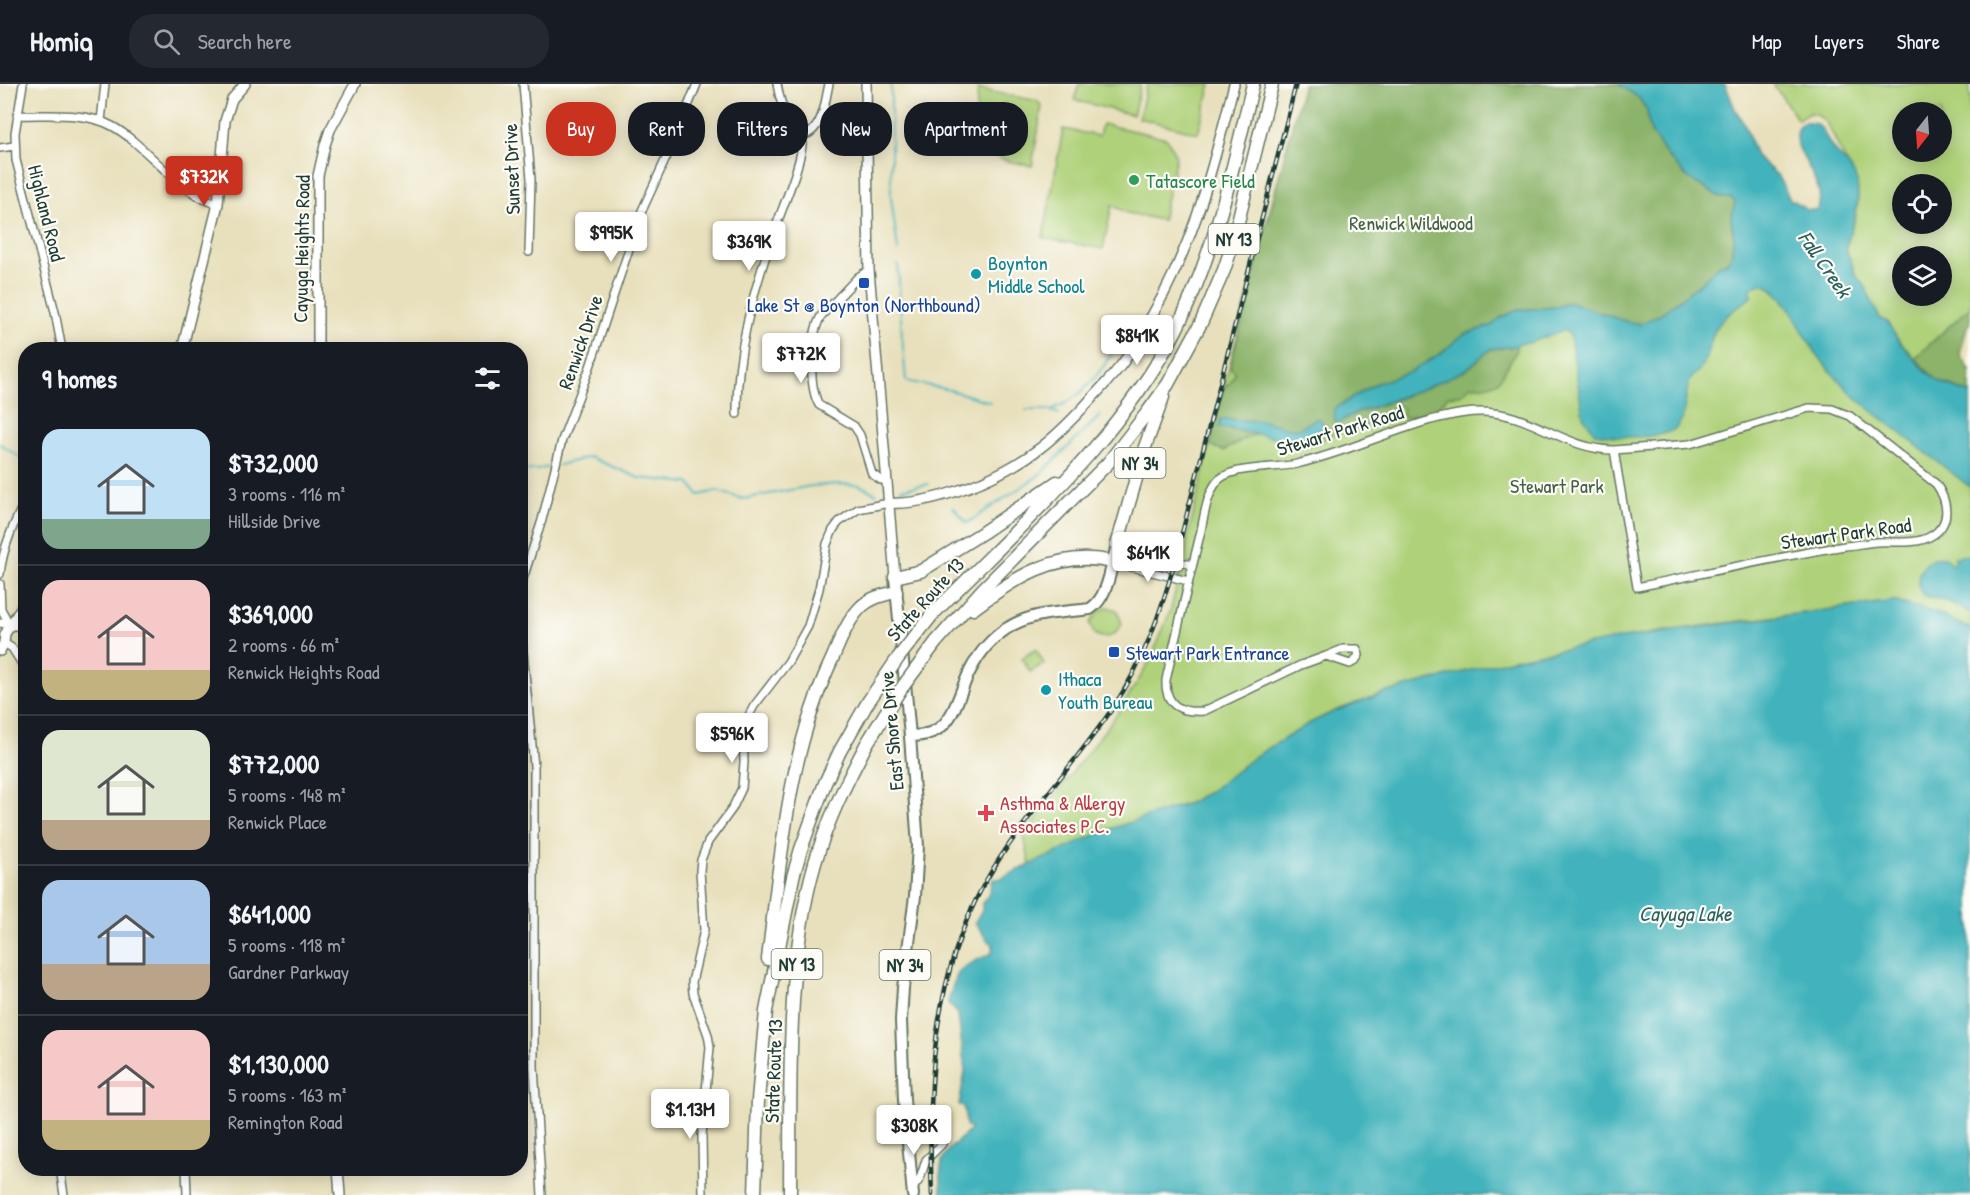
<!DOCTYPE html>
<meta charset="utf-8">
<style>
:root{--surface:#171b24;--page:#242831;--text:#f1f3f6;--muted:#9ea1a6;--line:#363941;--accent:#c8321e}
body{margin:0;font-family:"Patrick Hand",sans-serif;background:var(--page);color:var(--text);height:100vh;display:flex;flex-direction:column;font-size:22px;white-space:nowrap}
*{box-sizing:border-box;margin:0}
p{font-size:20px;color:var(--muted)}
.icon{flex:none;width:33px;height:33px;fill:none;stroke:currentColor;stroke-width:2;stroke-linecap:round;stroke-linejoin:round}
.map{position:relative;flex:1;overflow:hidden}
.details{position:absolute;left:18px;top:258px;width:510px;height:834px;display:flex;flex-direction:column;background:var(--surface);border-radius:24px;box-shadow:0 3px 15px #0003}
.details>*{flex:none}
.guide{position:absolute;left:546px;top:18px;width:570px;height:54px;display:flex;gap:12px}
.needle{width:39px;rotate:197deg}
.fabs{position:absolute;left:1892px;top:18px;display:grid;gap:12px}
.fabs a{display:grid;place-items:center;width:60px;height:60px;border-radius:50%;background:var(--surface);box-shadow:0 3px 15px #0003;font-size:30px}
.price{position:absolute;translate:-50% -51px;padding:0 14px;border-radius:6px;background:#fff;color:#222;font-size:20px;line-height:39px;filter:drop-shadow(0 2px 3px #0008)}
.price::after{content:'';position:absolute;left:50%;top:36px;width:18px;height:14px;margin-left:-9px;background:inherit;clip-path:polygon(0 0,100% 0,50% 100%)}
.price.on{background:var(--accent);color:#fff}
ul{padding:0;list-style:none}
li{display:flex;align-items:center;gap:18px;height:150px;padding:0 24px}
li+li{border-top:2px solid var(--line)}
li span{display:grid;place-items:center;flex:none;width:168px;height:120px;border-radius:18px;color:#555}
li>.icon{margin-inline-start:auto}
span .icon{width:72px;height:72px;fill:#fffc;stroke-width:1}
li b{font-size:26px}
h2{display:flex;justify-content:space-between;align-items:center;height:72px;padding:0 24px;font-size:26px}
.tag{padding:0 21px;border-radius:24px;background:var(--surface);box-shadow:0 3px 15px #0003;font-size:21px;line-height:54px}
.tag.on{background:var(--accent);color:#fff}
header{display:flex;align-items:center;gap:36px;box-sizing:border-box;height:84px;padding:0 30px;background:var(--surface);border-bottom:2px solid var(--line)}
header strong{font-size:28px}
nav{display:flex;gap:33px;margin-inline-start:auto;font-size:21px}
.search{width:420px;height:54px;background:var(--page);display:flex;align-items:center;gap:15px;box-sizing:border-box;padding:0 21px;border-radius:24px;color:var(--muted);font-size:22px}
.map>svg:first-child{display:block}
.green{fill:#afd179;stroke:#678756;stroke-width:1.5;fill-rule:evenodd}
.forest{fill:#8bb369;stroke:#55784e;stroke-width:1.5}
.water{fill:#43b3bc;stroke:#317878;stroke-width:1.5}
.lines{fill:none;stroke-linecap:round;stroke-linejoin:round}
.stream{stroke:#43b3bc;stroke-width:2}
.street-casing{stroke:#657664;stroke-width:10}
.secondary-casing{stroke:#657664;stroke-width:12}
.primary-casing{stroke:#657664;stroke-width:14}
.highway-casing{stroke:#657664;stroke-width:15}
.street{stroke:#fff;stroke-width:7}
.secondary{stroke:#fff;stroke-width:9}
.primary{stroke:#fff;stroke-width:10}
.highway{stroke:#fff;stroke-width:12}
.rail-casing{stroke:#1f3d34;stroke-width:4.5}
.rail{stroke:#fdfcf7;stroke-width:2;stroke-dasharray:7;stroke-linecap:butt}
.highway-bridge-casing{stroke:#657664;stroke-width:15;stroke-linecap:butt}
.highway-bridge{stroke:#fff;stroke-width:12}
.leisure-dot{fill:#2e9e5b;stroke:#fdfcf7;stroke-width:2}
.culture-dot{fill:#0f9aa8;stroke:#fdfcf7;stroke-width:2}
.transit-dot{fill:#1a4fb4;stroke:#fdfcf7;stroke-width:2}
.health-dot{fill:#e0444e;stroke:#fdfcf7;stroke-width:2}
.labels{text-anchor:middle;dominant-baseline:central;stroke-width:4.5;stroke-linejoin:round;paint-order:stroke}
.shield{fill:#fdfcf7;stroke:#62766e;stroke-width:1.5}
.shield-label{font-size:18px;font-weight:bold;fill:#1f3d34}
.street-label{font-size:20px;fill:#1f3d34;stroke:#fdfcf7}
.leisure-label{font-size:20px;fill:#27864d;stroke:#fdfcf7;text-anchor:start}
.park-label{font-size:20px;fill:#436245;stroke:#fdfcf7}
.culture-label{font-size:20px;fill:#0d838f;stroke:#fdfcf7;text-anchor:start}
.transit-label{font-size:20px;fill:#164399;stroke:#fdfcf7}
.health-label{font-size:20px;fill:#be3a42;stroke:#fdfcf7;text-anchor:start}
.water-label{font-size:21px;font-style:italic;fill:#2a605d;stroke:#fdfcf7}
</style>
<header>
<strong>Homiq</strong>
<div class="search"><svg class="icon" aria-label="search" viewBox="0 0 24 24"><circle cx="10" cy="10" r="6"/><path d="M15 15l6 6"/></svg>Search here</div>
<nav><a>Map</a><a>Layers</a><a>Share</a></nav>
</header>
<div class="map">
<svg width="1970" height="1111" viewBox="0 0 1970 1111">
<rect width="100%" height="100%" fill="#fdfcf7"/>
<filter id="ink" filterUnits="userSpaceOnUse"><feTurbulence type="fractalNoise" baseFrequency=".0167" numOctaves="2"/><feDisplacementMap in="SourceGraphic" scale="12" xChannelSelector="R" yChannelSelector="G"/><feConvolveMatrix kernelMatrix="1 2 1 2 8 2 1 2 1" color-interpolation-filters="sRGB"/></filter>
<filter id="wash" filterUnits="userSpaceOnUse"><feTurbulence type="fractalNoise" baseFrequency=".008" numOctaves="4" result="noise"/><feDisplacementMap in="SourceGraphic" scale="24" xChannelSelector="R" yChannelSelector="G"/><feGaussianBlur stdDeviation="1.35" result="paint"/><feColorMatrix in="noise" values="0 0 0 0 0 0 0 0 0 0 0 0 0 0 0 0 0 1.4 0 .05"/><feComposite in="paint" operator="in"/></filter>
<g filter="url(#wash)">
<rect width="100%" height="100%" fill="#e8e0bc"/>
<path class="green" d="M1079 0H1141L1133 31 1074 16Z
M1147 0H1211L1198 49 1139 34Z
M1303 0H1681L1970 353V545L1936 529 1893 517 1663 547 1513 575 1384 609 1335 627 1310 639 1254 673 1215 704 1189 719 1104 747 1030 781 1024 752 1117 630 1143 589 1158 558 1171 525 1215 337Z
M1773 0H1970V223L1915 274 1893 249 1888 238 1880 235 1866 205 1855 190 1850 174 1845 166C1850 149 1859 129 1858 111 1858 90 1845 78 1837 60 1833 50 1824 29 1810 29 1806 30 1802 34 1798 36ZM1902 28H1941V68H1902ZM1902 100H1941V140H1902ZM1902 172H1941V212H1902Z
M978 5 1037 17 1042 22 1032 82C1021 79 1006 78 996 73 972 60 976 27 978 5Z
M1102 40 1167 54 1176 73 1162 136 1127 129 1112 121 1103 165 1043 154 1063 45 1099 52Z
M1107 523 1117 526 1122 540C1115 552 1107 557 1094 550L1090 539 1098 528Z
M1036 565 1044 580 1030 588 1022 574Z"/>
<path class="forest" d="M1303 0H1618L1639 14 1647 26 1649 42 1654 53 1669 74 1689 95 1722 114H1732L1736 118 1731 135 1734 153 1731 173 1726 179 1720 180 1697 202 1659 231 1642 240 1624 237 1570 218 1557 223 1518 226 1502 233 1491 242 1464 250 1440 270 1412 287 1375 300 1334 325 1338 339 1351 331 1398 315 1466 286 1491 265 1516 262V268C1500 291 1505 304 1471 302L1460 311 1448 312 1438 323 1417 331 1404 334 1401 329 1403 325 1395 319 1391 332 1377 339 1330 351 1317 359 1305 363 1296 361 1292 365 1283 363 1276 354 1302 355 1312 351 1318 335 1299 344H1287L1263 337 1221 335 1233 346 1260 350 1248 353 1224 367 1210 361 1224 303 1230 299 1235 289 1230 282Z
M1970 223V239L1967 242 1960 270 1970 286V310L1937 296 1915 274Z"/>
<path class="water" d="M1618 0H1725L1735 25 1745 42 1756 72 1777 91 1790 115 1807 126H1817C1831 100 1786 63 1798 44 1801 40 1805 38 1810 39 1824 39 1825 55 1833 65 1843 76 1853 82 1857 98 1861 122 1851 144 1845 166L1850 174 1855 190 1866 205 1880 235 1888 238C1896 257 1919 282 1936 295 1945 302 1959 305 1970 310V403L1862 319C1844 303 1828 286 1814 266 1801 247 1788 214 1767 201 1760 197 1756 201 1750 205L1752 209 1750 214C1739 222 1727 230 1718 241 1713 247 1707 271 1704 279 1701 287 1693 290 1690 297 1684 311 1687 330 1678 342 1666 356 1611 355 1594 348L1583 332 1570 251 1563 246 1530 259H1519L1516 262 1491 265 1465 286 1428 303 1351 331 1338 339 1335 337 1334 325 1375 300 1412 287 1440 270 1464 250 1491 242 1502 233 1518 226 1557 223 1570 218 1624 237 1641 240 1659 231 1697 202 1720 180 1726 179 1731 173 1734 153 1731 135 1735 118 1731 114H1722L1689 95 1669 74 1654 53 1649 42 1647 26 1639 14Z
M1318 334 1321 336 1324 344 1302 355 1288 356 1219 343 1221 335 1263 337 1287 344H1299Z
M1970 471V529L1949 518 1923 511C1909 493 1926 470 1947 474L1950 480H1954L1955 473Z
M1893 517 1936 529 1970 545V1111H942C938 1067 942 1073 971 1045L966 1043 964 1023 959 1021 965 987 958 930 948 919C957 882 959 885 992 869L993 860 987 856 975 838 982 826V819L989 810 993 795H999L1104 747 1189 719 1215 704 1254 673 1310 639 1335 627 1384 609 1513 575 1622 554Z"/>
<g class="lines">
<path class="stream" d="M891 0V113L898 167
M898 181 902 252 906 297 950 306 990 318
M1026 326H1049L1059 330
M1053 328 1055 324C1082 314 1101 288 1116 263
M0 360 26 377
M559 381 590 373 639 394 689 399 699 411 717 407 743 415 811 402 839 400 859 401 877 410
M520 386H536L553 382
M901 405 929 400
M953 423 967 439 1038 392 1101 331"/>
</g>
</g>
<g filter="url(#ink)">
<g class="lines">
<g class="street-casing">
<path id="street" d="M23 0 15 49 16 76 55 228 62 266
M523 0 531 95 529 168
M777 0C779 12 792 69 814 45 824 34 826 13 829 0
M17 31C47 32 84 27 112 42 147 61 179 111 218 120
M101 37 105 0
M0 64 14 62
M869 186 858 193 821 232C810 251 808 302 819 321L854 342 860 351 872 390 881 396H887
M1809 324 1832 325 1850 332 1936 400C1948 417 1952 440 1931 452 1917 461 1893 457 1877 458 1866 459 1855 461 1845 462 1775 473 1706 489 1637 503L1614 366 1690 360Z
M737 330C736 269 753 208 773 151 782 123 803 79 803 50
M1117 461 1192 481
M1112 478 1188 497
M0 490C3 463 14 439 26 415
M0 500 1 525 10 541
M520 504 542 436 562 356 590 283 631 159 640 131 673 59 697 0
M520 537 534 682V983L542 1111
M0 539 26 544
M4 559 12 564 26 586
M1326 572 1343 565H1357L1359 571 1355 577 1350 580 1326 572 1301 581 1204 627C1181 629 1165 622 1166 596 1177 548 1188 499 1200 451 1204 434 1206 413 1216 399 1228 381 1276 385 1297 380 1343 369 1386 349 1431 336 1451 331 1473 326 1494 329 1537 334 1568 366 1614 366
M60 1084 64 1111
M186 1084 187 1111
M913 1104 920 1095 926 1076 942 1060
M703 1111 702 1051 710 963 708 951 693 909 692 898 704 846 700 787 701 776 708 758 732 725 742 704 744 678 743 647 746 637 754 622 788 578 808 542 819 505 827 460 833 446 839 438 858 425 889 419"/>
</g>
<g class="secondary-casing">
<path id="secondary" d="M866 0 869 186 895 493
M182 266 218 120 225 37 232 15 245 0
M318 266V92L325 61 330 46 355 0
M889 419C919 421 954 409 981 398 1031 376 1056 354 1092 314 1102 303 1113 292 1122 280 1128 272 1133 262 1139 253 1191 172 1211 92 1234 0
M0 567 4 559 5 550 26 516
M338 1084 340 1111"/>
</g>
<g class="primary-casing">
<path id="primary" d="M895 493 910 652 918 762 915 812 903 904 901 936 904 1016 913 1111
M910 652C955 652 954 618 970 587 978 571 991 555 1006 545 1031 528 1060 529 1090 525 1109 513 1111 481 1117 461"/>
</g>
<g class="highway-casing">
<path id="highway" d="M1117 461 1145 363 1163 313
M895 493 921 487 982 449 1057 398
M973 525C1014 494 1058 465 1112 478
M932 531C1019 442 1118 358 1176 246 1215 169 1233 83 1253 0
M936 558 983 505 1108 379 1147 329 1168 300 1201 239 1224 186 1232 162 1272 0
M768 875C781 772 788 668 833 573 840 557 847 538 859 525 869 514 882 511 896 508
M755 1111 758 1016 766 927 793 793 801 765 825 699 840 667 868 618
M790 1111C791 1003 785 882 815 779 827 737 846 699 866 661"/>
</g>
<use href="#street" class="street"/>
<use href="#secondary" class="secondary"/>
<use href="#primary" class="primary"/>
<use href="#highway" class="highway"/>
<g class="rail-casing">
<path id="rail" d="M932 1111C927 1006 932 896 983 802 1019 737 1073 684 1114 622 1144 577 1161 528 1175 477L1296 0"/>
</g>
<use href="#rail" class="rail"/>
<g class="highway-bridge-casing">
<path id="highway-bridge" d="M868 618 898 574 932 531
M866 661 898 609 936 558"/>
</g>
<use href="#highway-bridge" class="highway-bridge"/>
</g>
</g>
<circle class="leisure-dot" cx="1134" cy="96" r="6"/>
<g class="culture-dot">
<circle cx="976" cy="190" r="6"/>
<circle cx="1046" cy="606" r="6"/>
</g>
<g class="transit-dot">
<rect x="858" y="193" width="12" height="12" rx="3"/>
<rect x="1108" y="562" width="12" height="12" rx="3"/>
</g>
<path class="health-dot" d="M983 720h6v6h6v6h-6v6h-6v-6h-6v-6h6z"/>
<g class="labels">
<g class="shield">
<rect x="1208.5" y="140" width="51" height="30" rx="4.5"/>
<rect x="1114.5" y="364" width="51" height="30" rx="4.5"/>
<rect x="771.5" y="865" width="51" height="30" rx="4.5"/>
<rect x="879.5" y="866" width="51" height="30" rx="4.5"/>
</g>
<g class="shield-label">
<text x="1234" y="155">NY 13</text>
<text x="1140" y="379">NY 34</text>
<text x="797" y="880">NY 13</text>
<text x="905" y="881">NY 34</text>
</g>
<g class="street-label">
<text transform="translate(511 85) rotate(-92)">Sunset Drive</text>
<text transform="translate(47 129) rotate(76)">Highland Road</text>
<text transform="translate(301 165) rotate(-89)">Cayuga Heights Road</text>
<text transform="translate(580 258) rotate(-71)">Renwick Drive</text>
<text transform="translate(1340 346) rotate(-17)">Stewart Park Road</text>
<text transform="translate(1846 449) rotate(-8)">Stewart Park Road</text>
<text transform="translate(925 515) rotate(-48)">State Route 13</text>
<text transform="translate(891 647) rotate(-95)">East Shore Drive</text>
<text transform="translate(773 987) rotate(-88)">State Route 13</text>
</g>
<g class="leisure-label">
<text x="1146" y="96">Tatascore Field</text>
</g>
<g class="park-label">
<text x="1411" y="138">Renwick Wildwood</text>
<text x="1557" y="401">Stewart Park</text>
</g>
<g class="culture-label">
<text x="988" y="178">Boynton<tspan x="988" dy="23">Middle School</tspan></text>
<text x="1058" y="594">Ithaca<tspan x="1058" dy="23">Youth Bureau</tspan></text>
</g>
<g class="transit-label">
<text x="864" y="220">Lake St @ Boynton (Northbound)</text>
<text x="1126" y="568" text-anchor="start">Stewart Park Entrance</text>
</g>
<g class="health-label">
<text x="1000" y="718">Asthma &amp; Allergy<tspan x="1000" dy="23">Associates P.C.</tspan></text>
</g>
<g class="water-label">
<text transform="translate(1825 180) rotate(55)">Fall Creek</text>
<text x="1685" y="829">Cayuga Lake</text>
</g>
</g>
</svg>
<div class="fabs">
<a><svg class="needle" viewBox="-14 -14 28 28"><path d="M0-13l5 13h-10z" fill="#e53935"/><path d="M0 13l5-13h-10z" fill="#9ea1a6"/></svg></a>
<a><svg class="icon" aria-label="locate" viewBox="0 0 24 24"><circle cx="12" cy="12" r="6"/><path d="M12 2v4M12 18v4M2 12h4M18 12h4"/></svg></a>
<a><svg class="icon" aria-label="layers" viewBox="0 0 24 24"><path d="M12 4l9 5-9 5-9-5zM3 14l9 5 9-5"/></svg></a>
</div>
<b class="price on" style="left:204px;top:123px">$732K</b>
<b class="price" style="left:611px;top:179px">$995K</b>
<b class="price" style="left:749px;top:188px">$369K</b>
<b class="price" style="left:1137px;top:282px">$841K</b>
<b class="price" style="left:801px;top:300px">$772K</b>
<b class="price" style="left:1148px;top:499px">$641K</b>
<b class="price" style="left:732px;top:680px">$596K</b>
<b class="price" style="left:690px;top:1056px">$1.13M</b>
<b class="price" style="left:914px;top:1072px">$308K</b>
<div class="guide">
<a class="tag on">Buy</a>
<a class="tag">Rent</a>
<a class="tag">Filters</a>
<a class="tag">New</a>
<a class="tag">Apartment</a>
</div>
<section class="details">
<h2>9 homes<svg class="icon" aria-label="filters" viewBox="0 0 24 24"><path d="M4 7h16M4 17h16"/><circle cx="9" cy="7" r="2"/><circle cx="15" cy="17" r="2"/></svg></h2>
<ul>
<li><span style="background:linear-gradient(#bfe0f5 75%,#7fa58c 0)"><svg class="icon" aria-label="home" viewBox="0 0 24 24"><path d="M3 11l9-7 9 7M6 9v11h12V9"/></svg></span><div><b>$732,000</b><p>3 rooms · 116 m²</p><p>Hillside Drive</p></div></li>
<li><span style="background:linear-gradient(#f6c9c9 75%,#c2b280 0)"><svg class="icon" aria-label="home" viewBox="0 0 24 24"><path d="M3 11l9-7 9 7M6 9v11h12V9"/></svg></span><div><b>$369,000</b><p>2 rooms · 66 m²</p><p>Renwick Heights Road</p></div></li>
<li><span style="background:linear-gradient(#dfe7d0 75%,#b9a48a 0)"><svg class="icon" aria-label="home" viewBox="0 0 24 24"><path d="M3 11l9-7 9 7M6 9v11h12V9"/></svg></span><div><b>$772,000</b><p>5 rooms · 148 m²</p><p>Renwick Place</p></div></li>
<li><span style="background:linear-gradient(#a9c7e8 70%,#b9a48a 0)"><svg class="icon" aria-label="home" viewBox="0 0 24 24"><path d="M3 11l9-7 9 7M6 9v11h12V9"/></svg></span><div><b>$641,000</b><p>5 rooms · 118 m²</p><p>Gardner Parkway</p></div></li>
<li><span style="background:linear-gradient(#f6c9c9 75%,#c2b280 0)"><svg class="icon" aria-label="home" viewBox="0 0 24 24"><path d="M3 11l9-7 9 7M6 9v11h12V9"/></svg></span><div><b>$1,130,000</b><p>5 rooms · 163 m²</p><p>Remington Road</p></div></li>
</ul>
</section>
</div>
